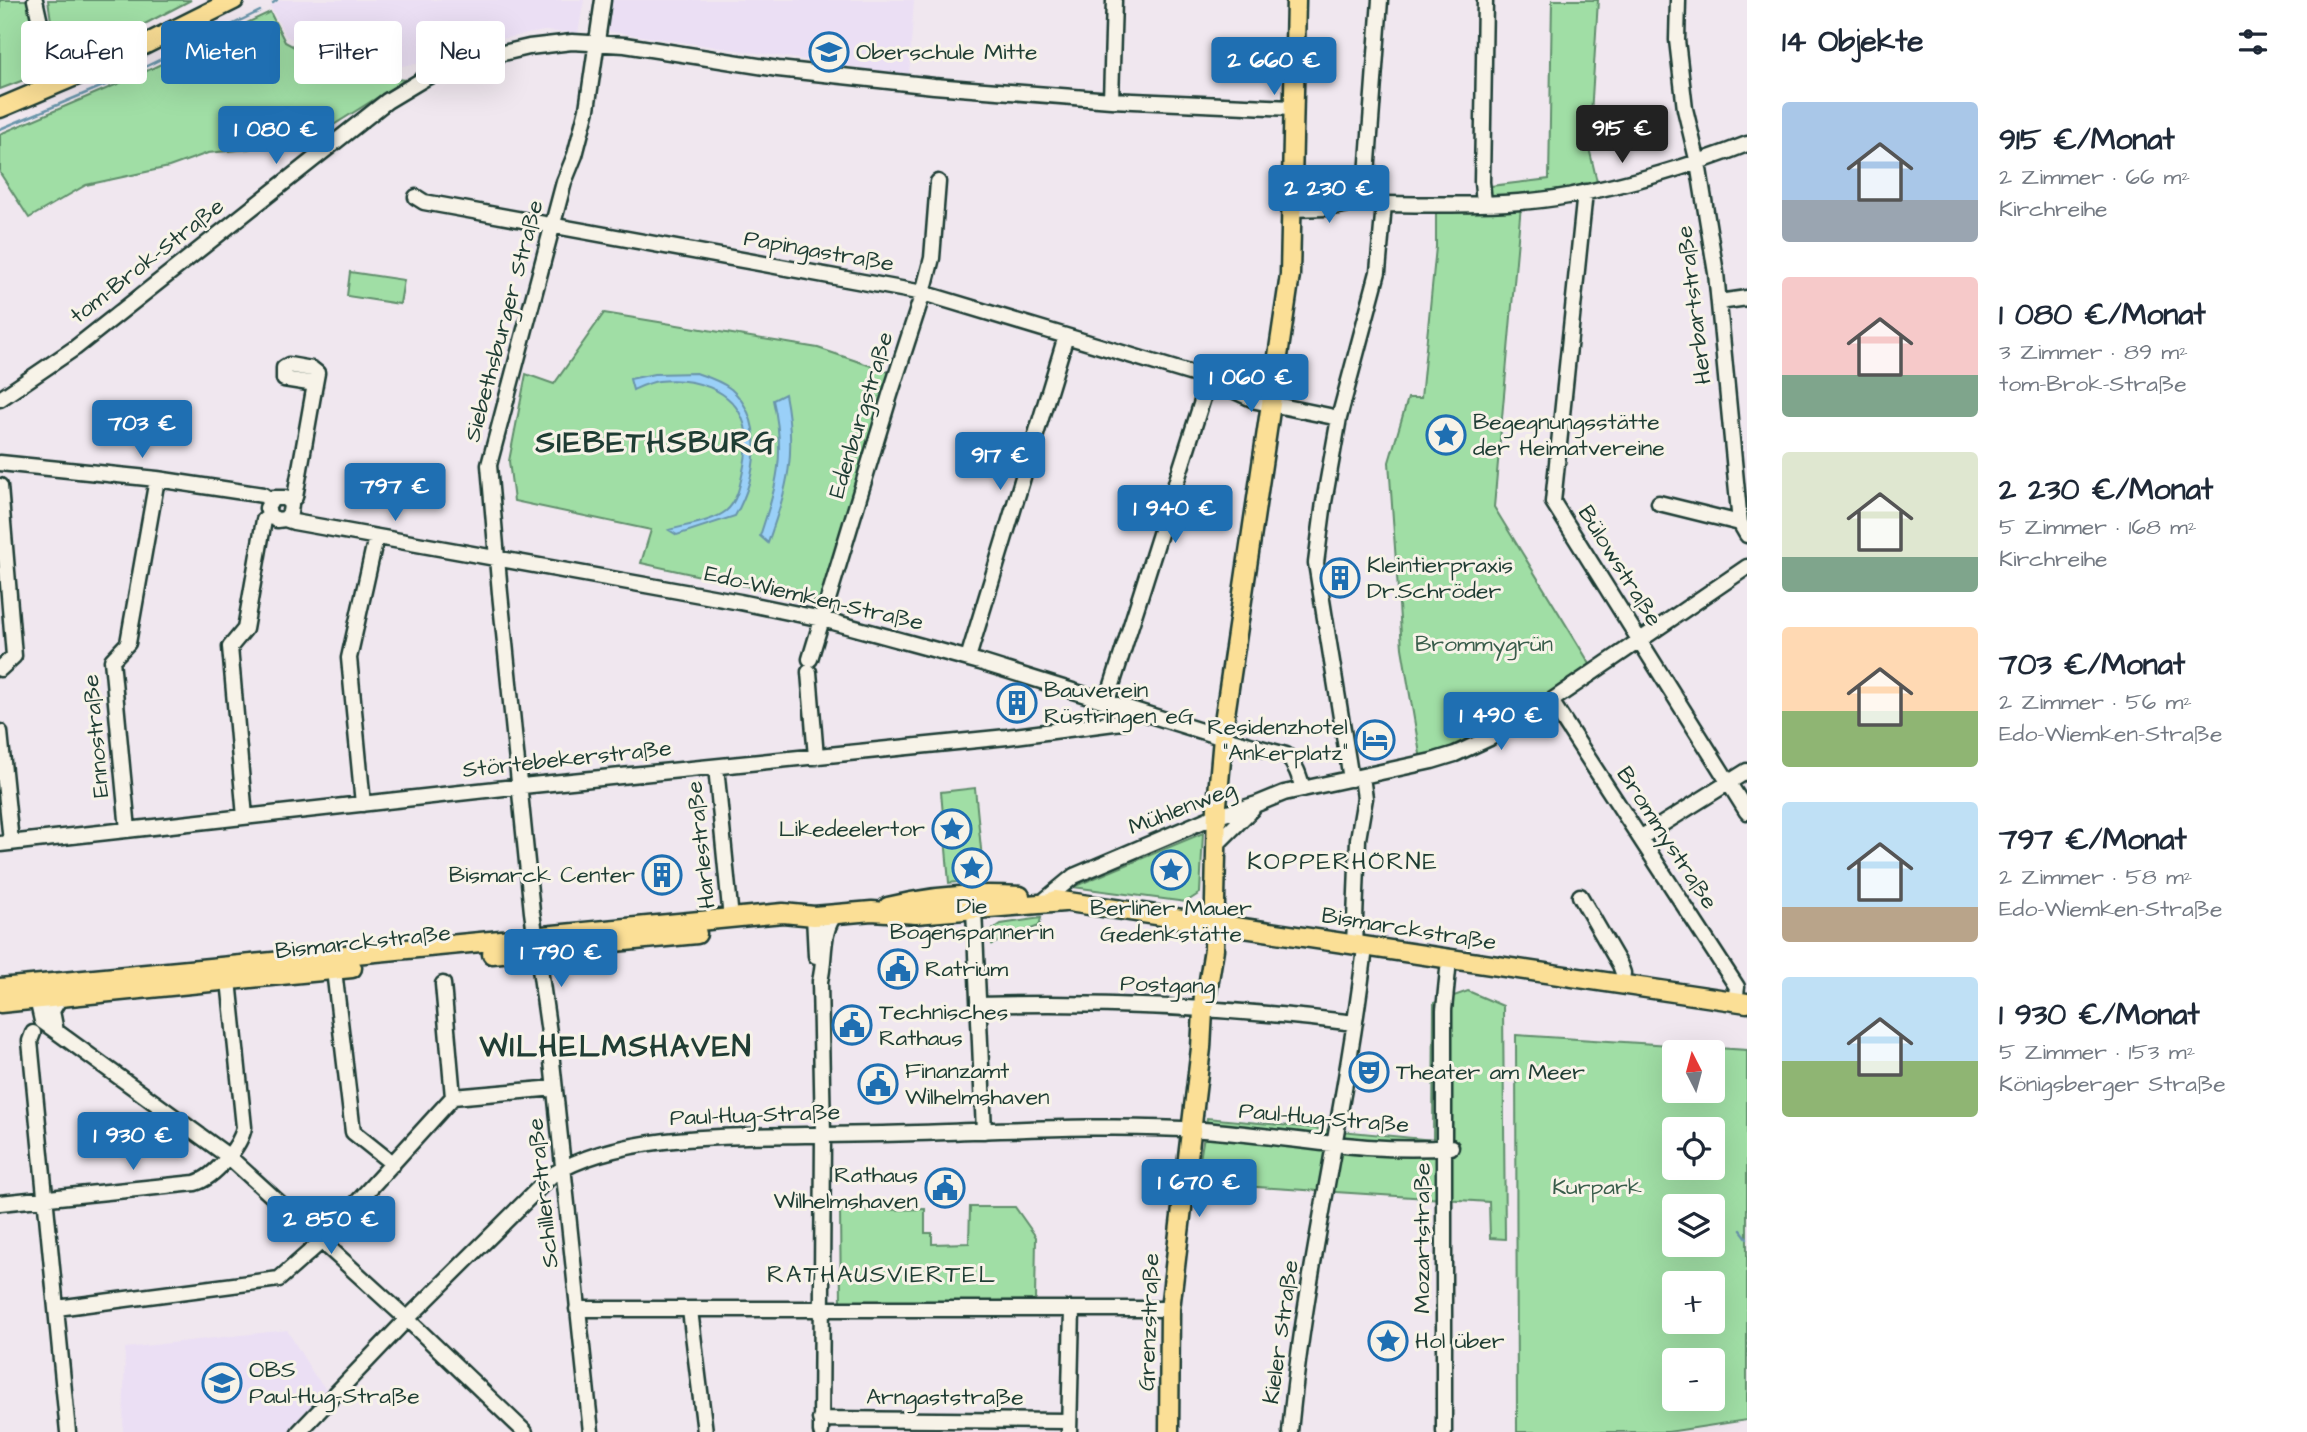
<!DOCTYPE html>
<html lang="de">
<meta charset="utf-8">
<style>
:root{--surface:#fff;--page:#f2f2f3;--text:#1f2937;--muted:#747a83;--accent:#1f6fb2}
body{margin:0;font-family:"Architects Daughter",sans-serif;background:var(--page);color:var(--text);height:100vh;display:flex;flex-direction:column;font-size:26px;white-space:nowrap}
*{box-sizing:border-box;margin:0}
p{font-size:23px;color:var(--muted)}
.icon{flex:none;width:38px;height:38px;fill:none;stroke:currentColor;stroke-width:2;stroke-linecap:round;stroke-linejoin:round}
.map{position:relative;flex:1;overflow:hidden}
.panel{display:flex;flex-direction:column;background:var(--surface);width:560px}
.panel>*{flex:none}
.guide{position:absolute;left:21px;top:21px;width:665px;height:63px;display:flex;gap:14px}
.needle{width:46px;rotate:354deg}
.controls{position:absolute;left:1662px;top:1040px;display:grid;gap:14px}
.controls a{display:grid;place-items:center;width:63px;height:63px;border-radius:7px;background:var(--surface);box-shadow:0 7px 28px #0002;font-size:35px}
.price{position:absolute;translate:-50% -60px;padding:0 16px;border-radius:7px;background:var(--accent);color:#fff;font-size:23px;line-height:46px;filter:drop-shadow(0 2px 4px #0008)}
.price::after{content:'';position:absolute;left:50%;top:42px;width:21px;height:16px;margin-left:-10px;background:inherit;clip-path:polygon(0 0,100% 0,50% 100%)}
.price.active{background:#222;color:#fff}
ul{padding:0;list-style:none}
li{display:flex;align-items:center;gap:21px;height:175px;padding:0 35px}
li span{display:grid;place-items:center;flex:none;width:196px;height:140px;border-radius:7px;color:#555}
li>.icon{margin-inline-start:auto}
span .icon{width:84px;height:84px;fill:#fffc;stroke-width:1}
li b{font-size:30px}
h2{display:flex;justify-content:space-between;align-items:center;height:84px;padding:0 35px;font-size:30px}
.pill{padding:0 24px;border-radius:7px;background:var(--surface);box-shadow:0 7px 28px #0002;font-size:24px;line-height:63px}
.pill.active{background:var(--accent);color:#fff}
main{display:flex;flex:1;min-height:0}
.map>svg:first-child{display:block}
.built{fill:#ebdff4}
.green{fill:#a0dea5;stroke:#608e6c;stroke-width:2;fill-rule:evenodd}
.water{fill:#9ad0f8;stroke:#6995aa;stroke-width:2}
.lines{fill:none;stroke-linecap:round;stroke-linejoin:round}
.stream{stroke:#6995aa;stroke-width:2.5}
.minor-casing{stroke:#1f3d34;stroke-width:19}
.major-casing{stroke:#1f3d34;stroke-width:23}
.minor{stroke:#f7f3e8;stroke-width:14}
.major{stroke:#fbdf96;stroke-width:18}
.labels{text-anchor:middle;dominant-baseline:central;stroke-width:6;stroke-linejoin:round;paint-order:stroke}
.poi-label{font-size:23px;fill:#1f3d34;stroke:#f7f3e8;text-anchor:start}
.street-label{font-size:23px;fill:#1f3d34;stroke:#f7f3e8}
.park-label{font-size:23px;fill:#395d4b;stroke:#f7f3e8}
.neighbourhood-label{font-size:24px;letter-spacing:2px;fill:#1f3d34;stroke:#f7f3e8}
.district-label{font-size:30px;font-weight:bold;letter-spacing:2px;fill:#1f3d34;stroke:#f7f3e8}
</style>
<main>
<div class="map">
<svg width="1747" height="1432" viewBox="0 0 1747 1432">
<rect width="100%" height="100%" fill="#f0e7ef"/>
<filter id="ink" filterUnits="userSpaceOnUse"><feTurbulence type="fractalNoise" baseFrequency=".0143" numOctaves="2"/><feDisplacementMap in="SourceGraphic" scale="14" xChannelSelector="R" yChannelSelector="G"/><feConvolveMatrix kernelMatrix="1 2 1 2 8 2 1 2 1" color-interpolation-filters="sRGB"/></filter>
<g filter="url(#ink)">
<path class="built" d="M282 0H584L578 33 544 31 495 40 444 60 401 66 341 61 295 41 286 36 270 6Z
M611 0H914L909 74 887 72 606 31Z
M287 1330 313 1373 329 1393 294 1432H123L125 1348Z"/>
<path class="green" d="M0 0H30L45 72 0 89Z
M48 0H191L58 69Z
M1552 0H1598L1589 148 1598 186 1490 200 1491 186 1549 179Z
M270 12 285 42 342 73 405 80 335 124 248 149 208 153 169 167 86 185 29 218 0 173V134L134 77Z
M1521 205 1494 507 1593 669 1455 752 1421 760 1402 648 1389 462 1408 398H1421L1436 247V208Z
M350 272 404 280 400 304 347 296Z
M604 313 818 348 892 373 819 602 641 563 651 530 514 501 509 461 526 374 554 384Z
M975 788 984 879 949 883 941 792Z
M1203 833 1200 893 1186 902 1073 887Z
M1041 918 1039 926 992 944V930L1001 924Z
M1468 991 1503 1006 1505 1239 1490 1238 1489 1202 1196 1183 1207 1118 1433 1140 1434 1003Z
M1516 1035 1747 1050V1420L1668 1432H1517ZM1675 1052H1713V1090H1675ZM1675 1129H1713V1167H1675ZM1675 1206H1713V1244H1675ZM1675 1283H1713V1321H1675ZM1675 1360H1713V1398H1675Z
M970 1207H1015L1036 1237 1035 1300 841 1305 840 1211 925 1209V1233H932V1244L969 1243Z"/>
<path class="water" d="M696 373C708 377 721 381 731 389 767 421 756 479 735 516L677 535 669 530C686 525 712 522 726 511 737 502 740 485 743 471 746 456 749 438 744 423 733 388 692 377 659 381 650 382 642 386 633 390L630 379 654 374Z
M785 394C797 455 788 485 768 543L760 536C777 484 786 455 773 400Z"/>
<g class="lines">
<path class="stream" d="M273 3 277 0
M609 13 611 0
M0 129 122 78 260 11
M1741 1230 1747 1238"/>
<g class="minor-casing">
<path id="minor" d="M35 0 54 86
M1678 0 1677 40 1685 109 1698 163 1716 273 1740 523 1747 535
M1111 100 1114 0
M1585 192 1553 502 1747 812
M1291 195C1323 196 1354 203 1386 204 1443 205 1512 206 1568 196 1629 184 1689 167 1747 144
M416 197 424 202 923 293 1209 379 1256 401 1339 418
M1365 202 1380 0
M1484 203 1482 182 1485 0
M1290 209 1327 208 1350 204
M1719 302 1747 298
M0 399 75 348 387 101 427 77 477 59 529 47 572 42 625 45 778 69 934 86 1111 100 1293 108
M0 463 157 479 263 495 270 500
M0 486 14 656 0 669
M289 501 295 497 315 384 317 373 312 369 289 365 284 368V379L315 384
M1659 503 1740 523
M285 519 290 513 291 504 285 498H273L267 508 270 516 277 520 285 519 294 522 740 602 822 619 980 662 1217 736 1286 755C1296 765 1299 775 1303 789
M968 658 1066 336
M810 659 890 395 923 293 932 258 938 182
M809 672 816 757
M1107 701 1209 379 1275 385
M1551 701 1737 987 1735 1001
M0 732 11 842
M716 767 731 919
M1351 779 1316 563 1324 502 1339 418 1378 272 1384 204
M363 804 349 658 376 537
M245 817 230 647 245 629 264 520 270 516
M128 830 112 660 128 643 157 479
M1640 838 1747 771
M0 844 532 785 1007 737 1122 722 1131 709
M1216 845 1252 809
M1580 896 1620 965 1623 973 1621 985
M1046 899 1074 876 1208 819 1257 804 1284 793 1432 761 1455 754 1490 738 1551 701 1747 567
M970 903 974 910 984 1131
M814 916 816 956
M1354 946 1358 839 1365 798 1362 777
M334 970 353 1132 393 1164
M443 984 453 1097
M42 991 37 999 42 1021 228 1156 407 1319 525 1432
M979 1005C1104 1001 1231 1008 1355 1023
M56 1031 52 1011 61 996
M33 1033 30 1041 68 1432
M0 1203 195 1183C214 1178 241 1146 244 1127L229 980
M57 1308 279 1279 322 1241 453 1097 555 1088
M577 1309H1170
M690 1310 705 1432
M820 1419 1069 1421
M299 1432 407 1319 552 1175C616 1134 730 1136 805 1135 842 1135 880 1134 917 1133 1011 1130 1108 1124 1203 1130 1285 1136 1368 1154 1451 1147
M591 1432 549 1033 532 912 500 593 489 465 564 182 575 155 587 109 603 0
M821 1432 823 1135 820 981C826 959 820 929 837 913
M1069 1432 1072 1310
M1290 1432C1305 1269 1346 1110 1365 948
M1444 1432V1010L1449 960"/>
</g>
<g class="major-casing">
<path id="major" d="M0 108 118 58 234 0
M1055 900 1747 1003
M888 907C931 896 976 893 1020 896
M492 954 697 934
M0 988 783 913 814 916 872 911 916 914 1064 902
M0 1003 352 968
M1205 1005 1214 949 1217 805 1225 715 1290 275 1296 0
M1169 1432 1170 1309 1201 1048 1204 993"/>
</g>
<use href="#minor" class="minor"/>
<use href="#major" class="major"/>
</g>
</g>
<defs>
<g id="school-ring" transform="scale(2.0125)"><circle r="9.5" fill="#f7f3e8" stroke="#1f6fb2" stroke-width="1.5"/><path d="M0-5L7-2L0 1L-7-2ZM-4 1L0 2.5L4 1V4Q0 6-4 4Z" fill="#1f6fb2"/></g>
<g id="sight-ring" transform="scale(2.0125)"><circle r="9.5" fill="#f7f3e8" stroke="#1f6fb2" stroke-width="1.5"/><path d="M0-6L1.8-2.2L6-1.7L2.9 1.2L3.7 5.4L0 3.3L-3.7 5.4L-2.9 1.2L-6-1.7L-1.8-2.2Z" fill="#1f6fb2"/></g>
<g id="building-ring" transform="scale(2.0125)"><circle r="9.5" fill="#f7f3e8" stroke="#1f6fb2" stroke-width="1.5"/><path d="M-4-6H4V6H1V3H-1V6H-4ZM-2.5-4.3h1.7v1.8h-1.7ZM.8-4.3h1.7v1.8H.8ZM-2.5-1h1.7V.8h-1.7ZM.8-1h1.7V.8H.8Z" fill="#1f6fb2"/></g>
<g id="hotel-ring" transform="scale(2.0125)"><circle r="9.5" fill="#f7f3e8" stroke="#1f6fb2" stroke-width="1.5"/><path d="M-6-4.5h1.5V1H6V5H4.5V3h-9V5H-6ZM-4 0a1.8 1.8 0 1 1 3.6 0ZM.5 0V-2.5h3Q6-2.5 6 0Z" fill="#1f6fb2"/></g>
<g id="civic-ring" transform="scale(2.0125)"><circle r="9.5" fill="#f7f3e8" stroke="#1f6fb2" stroke-width="1.5"/><path d="M-.6-6.5H3V-4.5H.6V-3L4-1V1h2V6H-6V1h2V-1L-.6-3ZM-1.2 2.5V6h2.4V2.5Z" fill="#1f6fb2"/></g>
<g id="theatre-ring" transform="scale(2.0125)"><circle r="9.5" fill="#f7f3e8" stroke="#1f6fb2" stroke-width="1.5"/><path d="M-5-5.5Q0-4 5-5.5V0Q5 5 0 6Q-5 5-5 0ZM-3.3-2.5H-1v1.5H-3.3ZM1-2.5H3.3v1.5H1ZM-2.8 1Q0 5.5 2.8 1Z" fill="#1f6fb2"/></g>
</defs>
<g fill-rule="evenodd">
<use href="#school-ring" x="829" y="52"/>
<use href="#sight-ring" x="1446" y="435"/>
<use href="#building-ring" x="1340" y="578"/>
<use href="#building-ring" x="1017" y="703"/>
<use href="#hotel-ring" x="1375" y="740"/>
<use href="#sight-ring" x="952" y="829"/>
<use href="#sight-ring" x="972" y="868"/>
<use href="#sight-ring" x="1171" y="870"/>
<use href="#building-ring" x="662" y="875"/>
<use href="#civic-ring" x="898" y="969"/>
<use href="#civic-ring" x="852" y="1025"/>
<use href="#theatre-ring" x="1369" y="1072"/>
<use href="#civic-ring" x="878" y="1084"/>
<use href="#civic-ring" x="945" y="1188"/>
<use href="#sight-ring" x="1388" y="1341"/>
<use href="#school-ring" x="222" y="1383"/>
</g>
<g class="labels">
<g class="poi-label">
<text x="856" y="52">Oberschule Mitte</text>
<text x="1473" y="422">Begegnungsstätte<tspan x="1473" dy="26">der Heimatvereine</tspan></text>
<text x="1367" y="565">Kleintierpraxis<tspan x="1367" dy="26">Dr.Schröder</tspan></text>
<text x="1044" y="690">Bauverein<tspan x="1044" dy="26">Rüstringen eG</tspan></text>
<text x="1348" y="727" text-anchor="end">Residenzhotel<tspan x="1348" dy="26">"Ankerplatz"</tspan></text>
<text x="925" y="829" text-anchor="end">Likedeelertor</text>
<text x="635" y="875" text-anchor="end">Bismarck Center</text>
<text x="972" y="906" text-anchor="middle">Die<tspan x="972" dy="26">Bogenspannerin</tspan></text>
<text x="1171" y="908" text-anchor="middle">Berliner Mauer<tspan x="1171" dy="26">Gedenkstätte</tspan></text>
<text x="925" y="969">Ratrium</text>
<text x="879" y="1012">Technisches<tspan x="879" dy="26">Rathaus</tspan></text>
<text x="905" y="1071">Finanzamt<tspan x="905" dy="26">Wilhelmshaven</tspan></text>
<text x="1396" y="1072">Theater am Meer</text>
<text x="918" y="1175" text-anchor="end">Rathaus<tspan x="918" dy="26">Wilhelmshaven</tspan></text>
<text x="1415" y="1341">Hol über</text>
<text x="249" y="1370">OBS<tspan x="249" dy="26">Paul-Hug-Straße</tspan></text>
</g>
<g class="street-label">
<text transform="translate(819 251) rotate(10)">Papingastraße</text>
<text transform="translate(147 261) rotate(-38)">tom-Brok-Straße</text>
<text transform="translate(1694 305) rotate(-97)">Herbartstraße</text>
<text transform="translate(504 321) rotate(-75)">Siebethsburger Straße</text>
<text transform="translate(861 415) rotate(-73)">Edenburgstraße</text>
<text transform="translate(1620 566) rotate(58)">Bülowstraße</text>
<text transform="translate(814 598) rotate(13)">Edo-Wiemken-Straße</text>
<text transform="translate(96 736) rotate(-95)">Ennostraße</text>
<text transform="translate(567 759) rotate(-6)">Störtebekerstraße</text>
<text transform="translate(1182 808) rotate(-21)">Mühlenweg</text>
<text transform="translate(1667 838) rotate(57)">Brommystraße</text>
<text transform="translate(701 845) rotate(-96)">Harlestraße</text>
<text transform="translate(1409 929) rotate(9)">Bismarckstraße</text>
<text transform="translate(363 942) rotate(-6)">Bismarckstraße</text>
<text transform="translate(1168 985) rotate(2)">Postgang</text>
<text transform="translate(755 1115) rotate(-2)">Paul-Hug-Straße</text>
<text transform="translate(1324 1118) rotate(5)">Paul-Hug-Straße</text>
<text transform="translate(543 1193) rotate(-96)">Schillerstraße</text>
<text transform="translate(1422 1238) rotate(-90)">Mozartstraße</text>
<text transform="translate(1149 1322) rotate(-88)">Grenzstraße</text>
<text transform="translate(1281 1332) rotate(-82)">Kieler Straße</text>
<text x="945" y="1397">Arngaststraße</text>
</g>
<g class="park-label">
<text x="1484" y="644">Brommygrün</text>
<text x="1597" y="1187">Kurpark</text>
</g>
<g class="neighbourhood-label">
<text x="1343" y="862">KOPPERHÖRNE</text>
<text x="882" y="1275">RATHAUSVIERTEL</text>
</g>
<g class="district-label">
<text x="656" y="443">SIEBETHSBURG</text>
<text x="616" y="1047">WILHELMSHAVEN</text>
</g>
</g>
</svg>
<div class="controls">
<a><svg class="needle" viewBox="-14 -14 28 28"><path d="M0-13l5 13h-10z" fill="#e53935"/><path d="M0 13l5-13h-10z" fill="#747a83"/></svg></a>
<a><svg class="icon" aria-label="locate" viewBox="0 0 24 24"><circle cx="12" cy="12" r="6"/><path d="M12 2v4M12 18v4M2 12h4M18 12h4"/></svg></a>
<a><svg class="icon" aria-label="layers" viewBox="0 0 24 24"><path d="M12 4l9 5-9 5-9-5zM3 14l9 5 9-5"/></svg></a>
<a>+</a>
<a>−</a>
</div>
<b class="price" style="left:1274px;top:97px">2 660 €</b>
<b class="price active" style="left:1622px;top:165px">915 €</b>
<b class="price" style="left:276px;top:166px">1 080 €</b>
<b class="price" style="left:1329px;top:225px">2 230 €</b>
<b class="price" style="left:1251px;top:414px">1 060 €</b>
<b class="price" style="left:142px;top:460px">703 €</b>
<b class="price" style="left:1000px;top:492px">917 €</b>
<b class="price" style="left:395px;top:523px">797 €</b>
<b class="price" style="left:1175px;top:545px">1 940 €</b>
<b class="price" style="left:1501px;top:752px">1 490 €</b>
<b class="price" style="left:561px;top:989px">1 790 €</b>
<b class="price" style="left:133px;top:1172px">1 930 €</b>
<b class="price" style="left:1199px;top:1219px">1 670 €</b>
<b class="price" style="left:331px;top:1256px">2 850 €</b>
<div class="guide">
<a class="pill">Kaufen</a>
<a class="pill active">Mieten</a>
<a class="pill">Filter</a>
<a class="pill">Neu</a>
</div>
</div>
<section class="panel">
<h2>14 Objekte<svg class="icon" aria-label="filters" viewBox="0 0 24 24"><path d="M4 7h16M4 17h16"/><circle cx="9" cy="7" r="2"/><circle cx="15" cy="17" r="2"/></svg></h2>
<ul>
<li><span style="background:linear-gradient(#a9c7e8 70%,#9aa5b1 0)"><svg class="icon" aria-label="home" viewBox="0 0 24 24"><path d="M3 11l9-7 9 7M6 9v11h12V9"/></svg></span><div><b>915 €/Monat</b><p>2 Zimmer · 66 m²</p><p>Kirchreihe</p></div></li>
<li><span style="background:linear-gradient(#f6c9c9 70%,#7fa58c 0)"><svg class="icon" aria-label="home" viewBox="0 0 24 24"><path d="M3 11l9-7 9 7M6 9v11h12V9"/></svg></span><div><b>1 080 €/Monat</b><p>3 Zimmer · 89 m²</p><p>tom-Brok-Straße</p></div></li>
<li><span style="background:linear-gradient(#dfe7d0 75%,#7fa58c 0)"><svg class="icon" aria-label="home" viewBox="0 0 24 24"><path d="M3 11l9-7 9 7M6 9v11h12V9"/></svg></span><div><b>2 230 €/Monat</b><p>5 Zimmer · 168 m²</p><p>Kirchreihe</p></div></li>
<li><span style="background:linear-gradient(#ffd9b3 60%,#8fb573 0)"><svg class="icon" aria-label="home" viewBox="0 0 24 24"><path d="M3 11l9-7 9 7M6 9v11h12V9"/></svg></span><div><b>703 €/Monat</b><p>2 Zimmer · 56 m²</p><p>Edo-Wiemken-Straße</p></div></li>
<li><span style="background:linear-gradient(#bfe0f5 75%,#b9a48a 0)"><svg class="icon" aria-label="home" viewBox="0 0 24 24"><path d="M3 11l9-7 9 7M6 9v11h12V9"/></svg></span><div><b>797 €/Monat</b><p>2 Zimmer · 58 m²</p><p>Edo-Wiemken-Straße</p></div></li>
<li><span style="background:linear-gradient(#bfe0f5 60%,#8fb573 0)"><svg class="icon" aria-label="home" viewBox="0 0 24 24"><path d="M3 11l9-7 9 7M6 9v11h12V9"/></svg></span><div><b>1 930 €/Monat</b><p>5 Zimmer · 153 m²</p><p>Königsberger Straße</p></div></li>
</ul>
</section>
</main>
